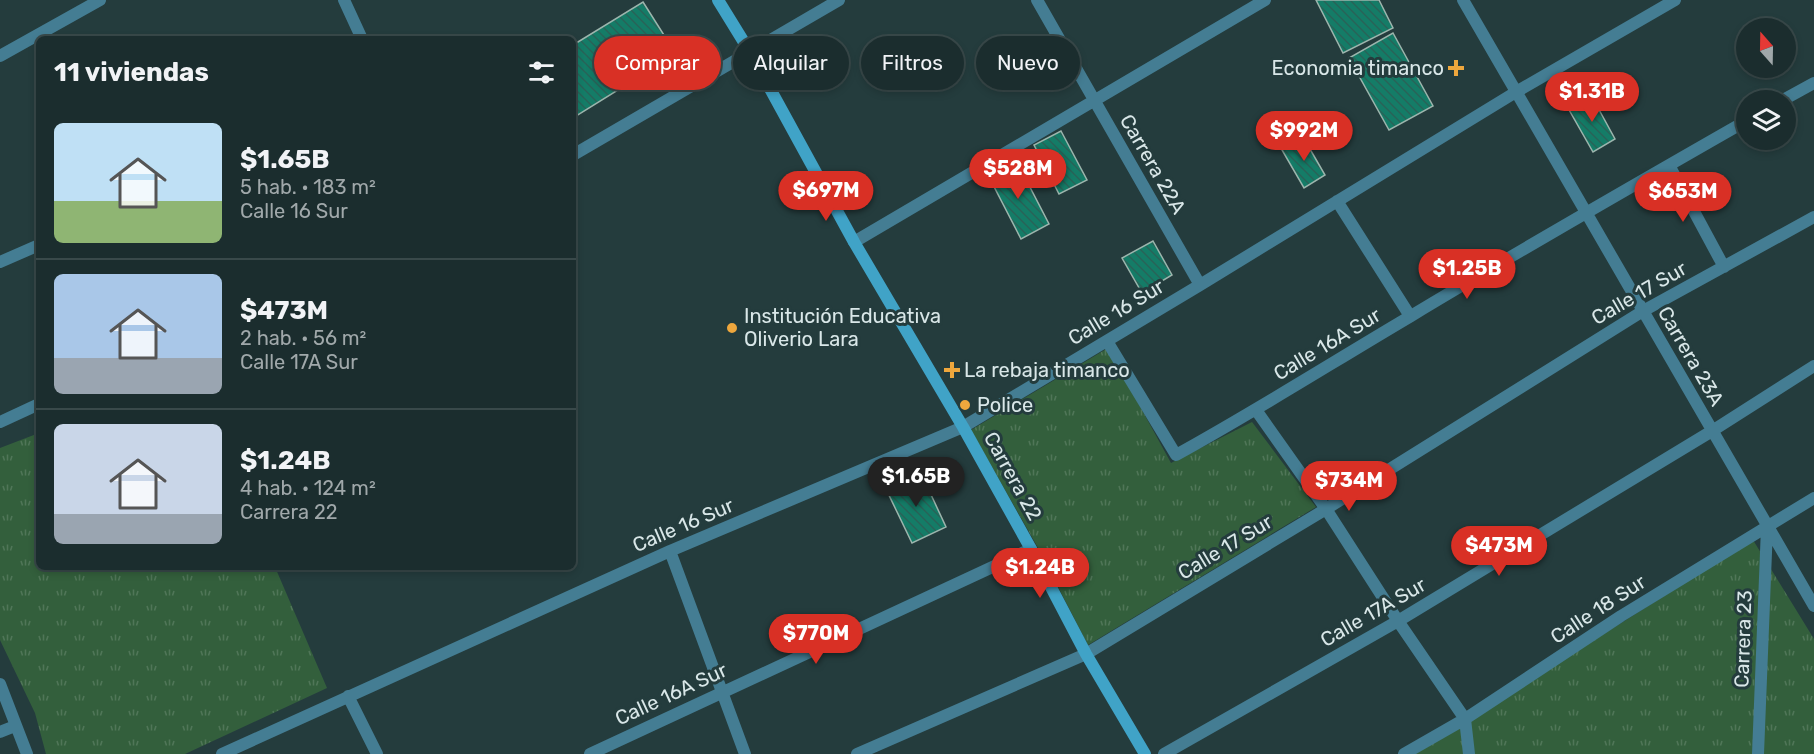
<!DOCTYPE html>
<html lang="es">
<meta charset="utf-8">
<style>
:root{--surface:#1b2d2e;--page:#28393a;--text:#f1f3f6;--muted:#a0a8aa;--line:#39494a;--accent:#d93025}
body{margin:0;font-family:Rubik,sans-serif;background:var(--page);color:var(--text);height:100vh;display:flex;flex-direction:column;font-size:22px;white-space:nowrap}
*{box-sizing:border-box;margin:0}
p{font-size:20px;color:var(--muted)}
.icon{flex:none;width:33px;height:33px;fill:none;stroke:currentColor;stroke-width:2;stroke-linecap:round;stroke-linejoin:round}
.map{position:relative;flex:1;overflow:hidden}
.panel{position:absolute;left:36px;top:36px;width:540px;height:534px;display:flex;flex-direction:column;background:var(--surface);border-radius:9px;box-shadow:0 3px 9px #0003,0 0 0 2px var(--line)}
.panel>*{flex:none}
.hud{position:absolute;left:594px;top:36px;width:570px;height:54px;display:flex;gap:12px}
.needle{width:39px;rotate:340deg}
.tools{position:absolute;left:1736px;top:18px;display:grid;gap:12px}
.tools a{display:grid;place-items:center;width:60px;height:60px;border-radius:50%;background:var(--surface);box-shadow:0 3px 9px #0003,0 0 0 2px var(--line);font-size:30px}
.price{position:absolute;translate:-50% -51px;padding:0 14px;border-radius:21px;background:var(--accent);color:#fff;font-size:20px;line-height:39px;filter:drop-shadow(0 2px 3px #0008)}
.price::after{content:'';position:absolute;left:50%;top:36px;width:18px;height:14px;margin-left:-9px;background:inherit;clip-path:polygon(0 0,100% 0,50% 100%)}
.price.active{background:#222;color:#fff}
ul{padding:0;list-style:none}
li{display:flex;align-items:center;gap:18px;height:150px;padding:0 18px}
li+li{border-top:2px solid var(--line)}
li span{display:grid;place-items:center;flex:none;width:168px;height:120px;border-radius:9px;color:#555}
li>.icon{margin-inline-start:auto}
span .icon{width:72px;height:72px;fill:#fffc;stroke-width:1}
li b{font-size:26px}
h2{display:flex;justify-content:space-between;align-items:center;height:72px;padding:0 18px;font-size:26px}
.chip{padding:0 21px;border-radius:27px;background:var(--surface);box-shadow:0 3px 9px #0003,0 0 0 2px var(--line);font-size:21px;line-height:54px}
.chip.active{background:var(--accent);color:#fff}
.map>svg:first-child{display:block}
.park{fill:url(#park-tufts)}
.building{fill:url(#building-back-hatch);stroke:#9cb5ad;stroke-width:1.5}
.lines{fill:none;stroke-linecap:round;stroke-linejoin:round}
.street{stroke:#447d93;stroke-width:12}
.secondary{stroke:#40a3c7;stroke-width:12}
.poi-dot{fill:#eea73d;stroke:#243c3d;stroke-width:2}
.labels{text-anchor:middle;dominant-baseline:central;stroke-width:6;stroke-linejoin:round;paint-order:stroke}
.poi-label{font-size:20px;fill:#d9e7e8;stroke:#243c3d;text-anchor:start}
.street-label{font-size:20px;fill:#d9e7e8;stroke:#243c3d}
</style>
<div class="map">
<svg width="1814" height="754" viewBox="0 0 1814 754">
<defs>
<pattern id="park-tufts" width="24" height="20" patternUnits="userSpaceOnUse" patternTransform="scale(1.5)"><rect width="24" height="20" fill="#335f3c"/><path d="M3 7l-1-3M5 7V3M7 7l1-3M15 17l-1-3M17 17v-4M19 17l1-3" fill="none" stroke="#507658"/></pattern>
<pattern id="building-back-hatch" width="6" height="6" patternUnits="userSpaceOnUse" patternTransform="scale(1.5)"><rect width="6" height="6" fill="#147c67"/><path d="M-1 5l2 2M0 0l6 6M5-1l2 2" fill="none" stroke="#286358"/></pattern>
</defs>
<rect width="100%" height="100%" fill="#243c3d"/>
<path class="park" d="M1108 348 1171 463 1252 422 1316 507 1088 645 1037 546 971 430Z
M39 433V567H275L327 688 185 754H46L35 713 0 640V448Z
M1753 540 1814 639V754H1413Z"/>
<path class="building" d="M1316 0H1379L1393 28 1343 53Z
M643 2 676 54 573 118V45Z
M1393 33 1433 106 1389 130 1349 58Z
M1591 95 1615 139 1593 152 1568 108Z
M1061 131 1087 180 1059 194 1034 145Z
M1303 137 1325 175 1304 188 1282 150Z
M1016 160 1049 224 1021 239 988 175Z
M1153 241 1172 275 1142 293 1122 258Z
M921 473 946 527 912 543 886 489Z"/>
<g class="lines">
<path class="street" d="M344 0 362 39
M1037 0 1200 285
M1463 0 1814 606
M0 56 100 0
M1783 100 1814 83
M573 155 839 0
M1669 165 1724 267
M1337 201 1410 316
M854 242 1265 0
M0 262 39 245
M1107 341 1176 455C1256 411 1333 362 1411 316 1522 249 1634 185 1746 121
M1256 410 1326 509 1398 621 1465 719 1469 754
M0 422 39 404
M670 551 745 754
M0 684 27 754
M348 696 377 754
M0 732 15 726
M222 754 670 551 963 427 1200 285 1516 92 1675 0
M590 754 1031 549
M857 754 1086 654 1326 509 1643 311 1814 217
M1164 754 1398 621 1712 431 1814 366
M1404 754 1465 719 1621 616 1814 498
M1758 754 1767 527"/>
<path class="secondary" d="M718 0 750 52 854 242 963 427 1031 549 1086 654 1145 754"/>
</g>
<g class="poi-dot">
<path d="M1453 59h6v6h6v6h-6v6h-6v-6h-6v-6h6z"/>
<circle cx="732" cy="328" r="6"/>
<path d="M949 361h6v6h6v6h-6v6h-6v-6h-6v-6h6z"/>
<circle cx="965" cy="405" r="6"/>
</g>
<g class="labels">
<g class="poi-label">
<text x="1444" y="68" text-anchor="end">Economia timanco</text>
<text x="744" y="316">Institución Educativa<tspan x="744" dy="23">Oliverio Lara</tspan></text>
<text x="964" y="370">La rebaja timanco</text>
<text x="977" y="405">Police</text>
</g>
<g class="street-label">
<text transform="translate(1153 164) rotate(60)">Carrera 22A</text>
<text transform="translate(1639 293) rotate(-30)">Calle 17 Sur</text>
<text transform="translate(1116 312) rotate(-31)">Calle 16 Sur</text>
<text transform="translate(1327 344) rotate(-31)">Calle 16A Sur</text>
<text transform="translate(1691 356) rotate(60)">Carrera 23A</text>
<text transform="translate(1013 476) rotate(61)">Carrera 22</text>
<text transform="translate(683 525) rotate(-23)">Calle 16 Sur</text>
<text transform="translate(1225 547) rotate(-31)">Calle 17 Sur</text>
<text transform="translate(1598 609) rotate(-33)">Calle 18 Sur</text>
<text transform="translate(1373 612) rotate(-30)">Calle 17A Sur</text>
<text transform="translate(1743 639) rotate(-88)">Carrera 23</text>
<text transform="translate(671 694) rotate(-25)">Calle 16A Sur</text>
</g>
</g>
</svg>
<div class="tools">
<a><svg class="needle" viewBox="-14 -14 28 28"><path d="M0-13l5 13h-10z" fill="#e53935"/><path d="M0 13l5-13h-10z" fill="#a0a8aa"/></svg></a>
<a><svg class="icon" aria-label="layers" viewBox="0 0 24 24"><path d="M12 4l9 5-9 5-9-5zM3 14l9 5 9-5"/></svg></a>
</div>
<b class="price" style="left:1592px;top:123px">$1.31B</b>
<b class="price" style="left:1304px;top:162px">$992M</b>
<b class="price" style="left:1018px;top:200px">$528M</b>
<b class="price" style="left:826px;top:222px">$697M</b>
<b class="price" style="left:1683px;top:223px">$653M</b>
<b class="price" style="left:1467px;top:300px">$1.25B</b>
<b class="price active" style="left:916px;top:508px">$1.65B</b>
<b class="price" style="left:1349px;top:512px">$734M</b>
<b class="price" style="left:1499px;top:577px">$473M</b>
<b class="price" style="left:1040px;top:599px">$1.24B</b>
<b class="price" style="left:816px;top:665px">$770M</b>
<div class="hud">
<a class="chip active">Comprar</a>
<a class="chip">Alquilar</a>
<a class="chip">Filtros</a>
<a class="chip">Nuevo</a>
</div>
<section class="panel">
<h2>11 viviendas<svg class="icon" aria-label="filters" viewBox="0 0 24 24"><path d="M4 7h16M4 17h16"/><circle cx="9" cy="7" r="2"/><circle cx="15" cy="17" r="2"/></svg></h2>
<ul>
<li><span style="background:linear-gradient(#bfe0f5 65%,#8fb573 0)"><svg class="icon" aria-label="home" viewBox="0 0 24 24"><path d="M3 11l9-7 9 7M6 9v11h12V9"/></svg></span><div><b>$1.65B</b><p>5 hab. · 183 m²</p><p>Calle 16 Sur</p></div></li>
<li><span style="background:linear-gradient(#a9c7e8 70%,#9aa5b1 0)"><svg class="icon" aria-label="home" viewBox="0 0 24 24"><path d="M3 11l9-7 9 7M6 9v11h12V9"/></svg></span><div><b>$473M</b><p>2 hab. · 56 m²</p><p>Calle 17A Sur</p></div></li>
<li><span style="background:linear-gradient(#c9d6e8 75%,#9aa5b1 0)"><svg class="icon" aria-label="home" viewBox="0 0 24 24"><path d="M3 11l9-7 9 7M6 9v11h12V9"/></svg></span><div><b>$1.24B</b><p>4 hab. · 124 m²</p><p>Carrera 22</p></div></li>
</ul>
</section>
</div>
